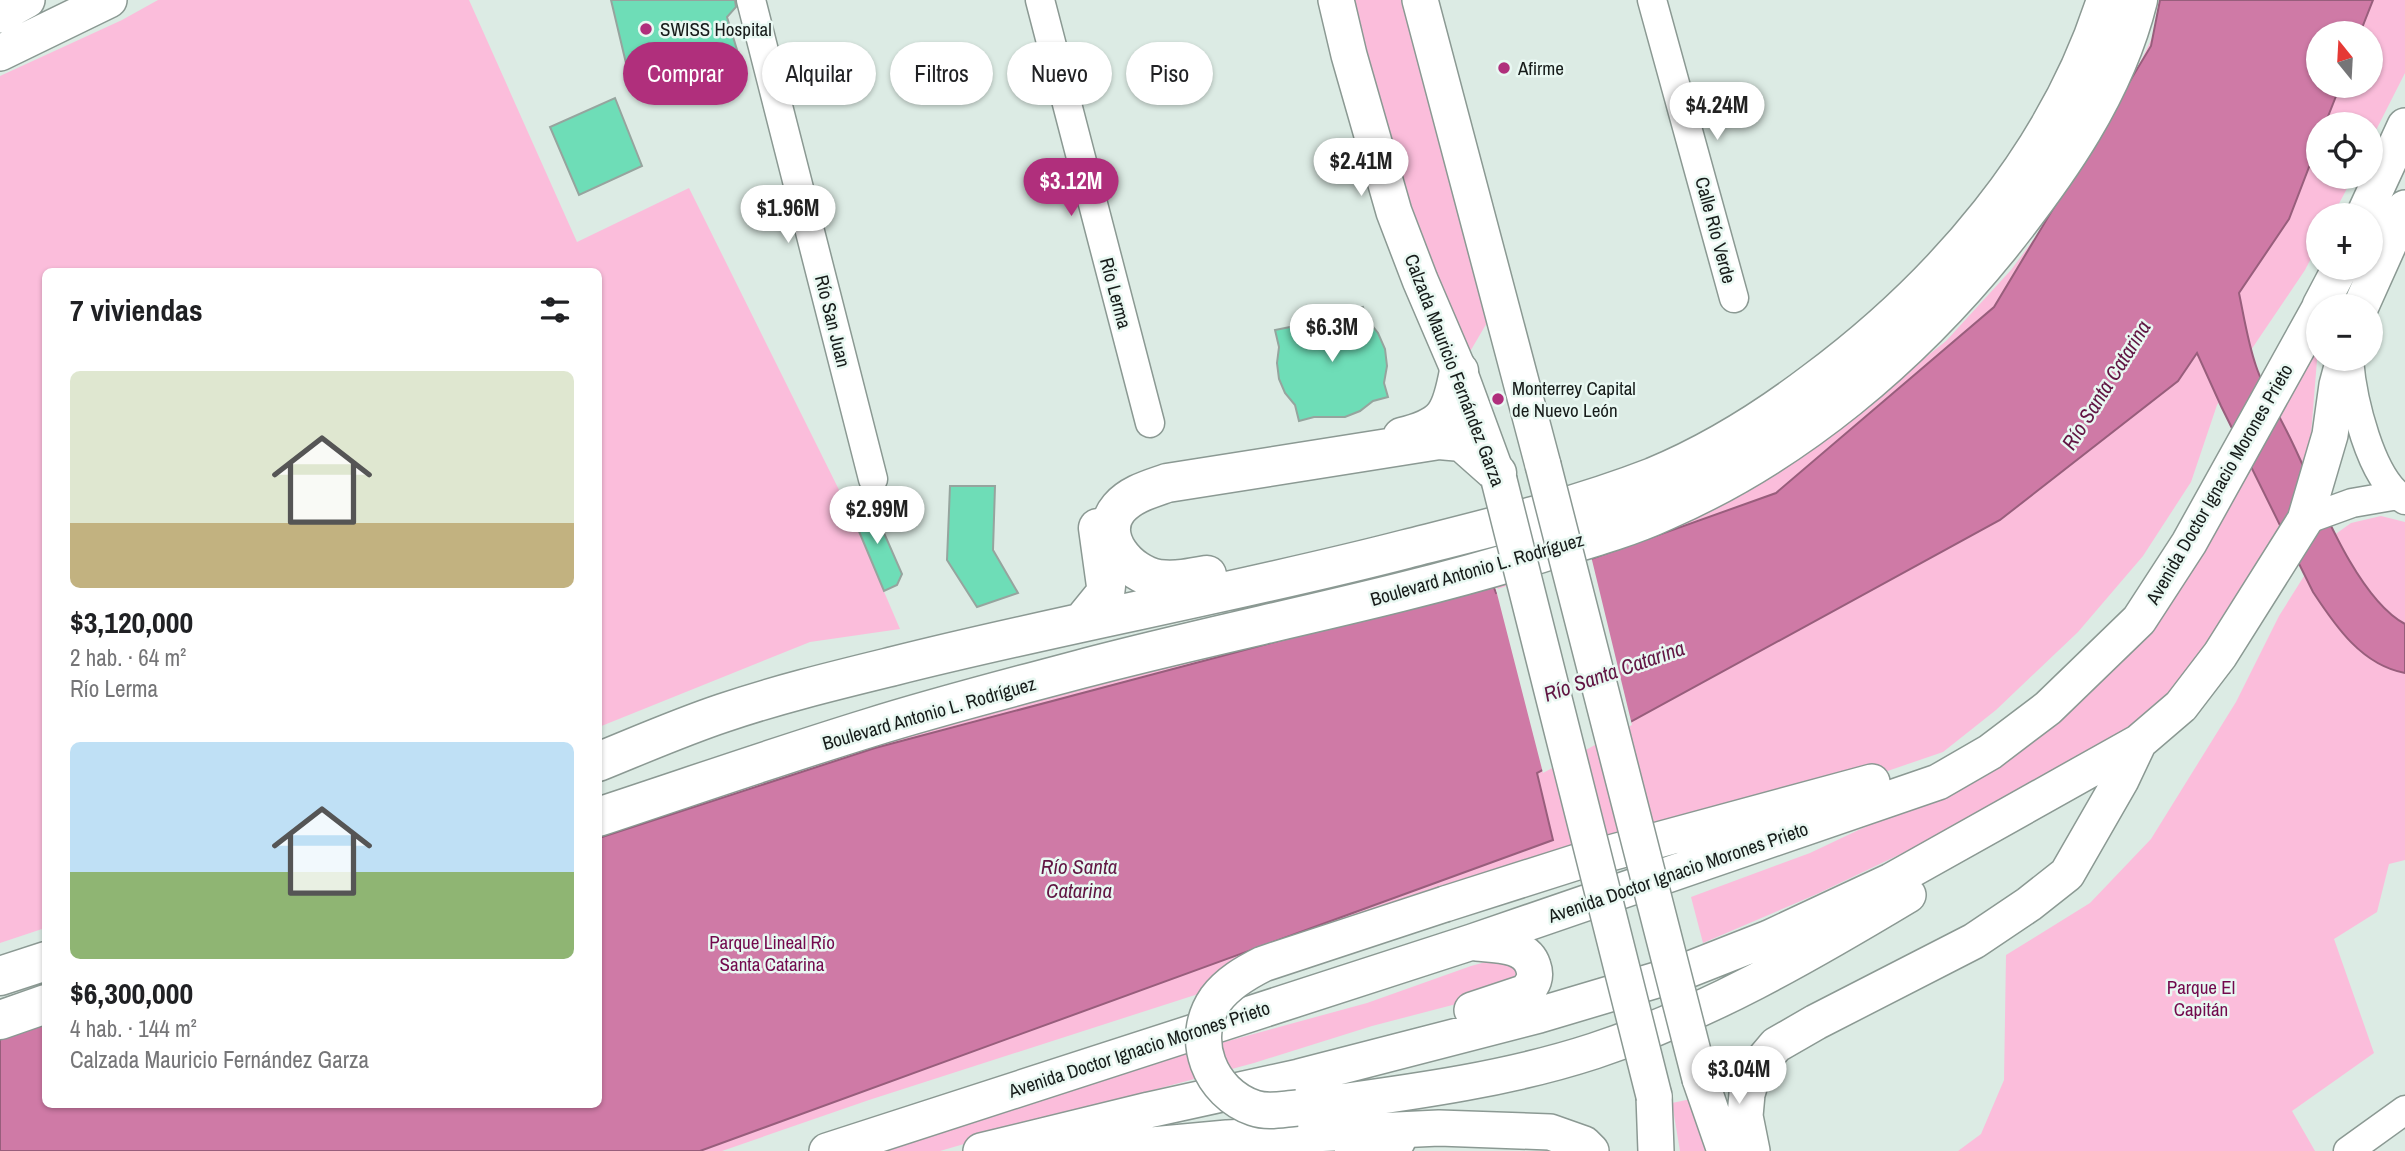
<!DOCTYPE html>
<html lang="es">
<meta charset="utf-8">
<style>
:root{--surface:#fff;--page:#f2f2f2;--text:#202124;--muted:#757577;--accent:#b02f7c}
body{margin:0;font-family:"Archivo Narrow",sans-serif;background:var(--page);color:var(--text);height:100vh;display:flex;flex-direction:column;font-size:26px;white-space:nowrap}
*{box-sizing:border-box;margin:0}
p{font-size:23px;color:var(--muted)}
.icon{flex:none;width:38px;height:38px;fill:none;stroke:currentColor;stroke-width:2;stroke-linecap:round;stroke-linejoin:round}
.map{position:relative;flex:1;overflow:hidden}
.sheet{position:absolute;left:42px;top:268px;width:560px;height:840px;display:flex;flex-direction:column;background:var(--surface);border-radius:10px;box-shadow:0 2px 5px #0004}
.sheet>*{flex:none}
.banner{position:absolute;left:623px;top:42px;width:665px;height:63px;display:flex;gap:14px}
.needle{width:46px;rotate:342deg}
.controls{position:absolute;left:2306px;top:21px;display:grid;gap:14px}
.controls a{display:grid;place-items:center;width:77px;height:77px;border-radius:50%;background:var(--surface);box-shadow:0 2px 5px #0004;font-size:35px}
.price{position:absolute;translate:-50% -60px;padding:0 16px;border-radius:24px;background:#fff;color:#222;font-size:23px;line-height:46px;filter:drop-shadow(0 2px 4px #0008)}
.price::after{content:'';position:absolute;left:50%;top:42px;width:21px;height:16px;margin-left:-10px;background:inherit;clip-path:polygon(0 0,100% 0,50% 100%)}
.price.on{background:var(--accent);color:#fff}
ul{padding:0;list-style:none}
li{display:grid;align-content:center;gap:14px;height:371px;padding:0 28px}
li span{display:grid;place-items:center;height:217px;border-radius:10px;color:#555}
li>.icon{margin-inline-start:auto}
span .icon{width:126px;height:126px;fill:#fffc;stroke-width:1}
li b{font-size:30px}
h2{display:flex;justify-content:space-between;align-items:center;height:84px;padding:0 28px;font-size:30px}
.tag{padding:0 24px;border-radius:32px;background:var(--surface);box-shadow:0 2px 5px #0004;font-size:24px;line-height:63px}
.tag.on{background:var(--accent);color:#fff}
.map>svg:first-child{display:block}
.green{fill:#fbbddb;fill-rule:evenodd}
.water{fill:#cf7aa6;stroke:#985e7c;stroke-width:2}
.pier{fill:#dcebe4}
.building{fill:#6eddb7;stroke:#96a49e;stroke-width:2}
.lines{fill:none;stroke-linecap:round;stroke-linejoin:round}
.minor-casing{stroke:#8b9993;stroke-width:31}
.major-casing{stroke:#8b9993;stroke-width:38}
.highway-casing{stroke:#8b9993;stroke-width:41}
.minor{stroke:#fff;stroke-width:28}
.major{stroke:#fff;stroke-width:35}
.highway{stroke:#fff;stroke-width:38}
.major-bridge-casing{stroke:#8b9993;stroke-width:38;stroke-linecap:butt}
.major-bridge{stroke:#fff;stroke-width:35}
.poi-dot{fill:#b02f7c;stroke:#e9f8f2;stroke-width:2.5}
.labels{text-anchor:middle;dominant-baseline:central;stroke-width:5;stroke-linejoin:round;paint-order:stroke}
.poi-label{font-size:19px;fill:#171c1a;stroke:#e9f8f2;text-anchor:start}
.street-label{font-size:19px;fill:#171c1a;stroke:#e9f8f2}
.park-label{font-size:19px;fill:#72094d;stroke:#e9f8f2}
.water-label{font-size:21px;font-style:italic;fill:#611543;stroke:#e9f8f2}
</style>
<div class="map">
<svg width="2405" height="1151" viewBox="0 0 2405 1151">
<rect width="100%" height="100%" fill="#dcebe4"/>
<path class="green" d="M158 0H469L577 242 689 188 849 510 900 629 810 642 599 727 598 271H46L45 928 0 943V76L122 20Z
M1351 0H1408L1488 321 1468 355 1406 191Z
M2166 0H2405V73L2371 140V124H2319V177H2353L2333 215H2319V243L2305 270 2251 350 2217 405 2191 482 2143 556 2078 632 1996 710 1943 752 1835 789 869 1100 722 1151H0V1028L46 1104H598L599 828 952 715 1295 626 1873 399 1946 341 2011 270 2097 154 2159 23ZM2319 33H2371V86H2319Z
M2318 348 2311 434 2292 505 2248 581 2202 652 2144 724 1932 839 1817 894 1703 943 1691 897 1810 853 1926 798 2049 721 2248 467Z
M2381 516 2405 522V860L2389 864 2377 912 2334 939 2374 1053 2292 1111 2315 1151H1958L1981 1134 2004 1080 2006 955 2090 903 2151 839 2236 702 2279 616 2326 541 2351 523Z
M1500 958 1515 966 1516 980 1510 990 1372 1026 1254 1063 1101 1104 940 1151H878L1140 1065 1367 1003 1471 966Z
M1691 1099 1705 1151H1680L1672 1103Z"/>
<path class="water" d="M2160 0H2373L2360 33H2319V86H2340L2325 124H2319V141L2289 219 2239 293C2244 317 2248 343 2256 366 2265 393 2281 418 2293 444 2317 494 2356 598 2405 624V673C2362 665 2336 627 2313 592L2221 406 2197 353 2178 381 2000 520 1537 773 1553 840 700 1151H0V1039L45 1024 46 1104H598L599 838 875 748 1467 591 1493 585 1496 593 1776 493 1994 307 2151 46Z"/>
<path class="pier" d="M1591 556 1632 725 1543 773 1494 582 1498 589Z"/>
<path class="building" d="M611 0H735L736 7 727 17 741 63 720 68 719 56 687 65 688 67 630 80Z
M615 98 642 166 579 195 550 127Z
M1363 307 1367 319 1378 333 1385 349 1387 366 1384 383 1388 397 1373 401 1360 411 1345 417H1314L1299 421 1295 405 1285 393 1279 379 1277 363 1279 347 1275 330 1290 327 1315 311 1331 309 1347 311Z
M950 486H995L993 550 1018 593 977 607 947 560Z
M870 501 902 574 897 585 884 591 850 510Z"/>
<g class="lines">
<g class="minor-casing">
<path id="minor" d="M751 0 873 479
M1040 0 1150 423
M1652 0 1734 298
M2349 360C2352 397 2370 480 2405 500
M2305 520 2352 503 2398 495
M1349 1151 1401 1142
M2348 1151 2405 1110"/>
</g>
<g class="major-casing">
<path id="major" d="M1336 0 1349 55 1394 212 1420 280 1459 371 1499 480
M1420 0 1543 465
M0 15 27 0
M0 53 109 0
M2364 215 2405 126
M2320 306 2340 268
M2361 306 2405 208
M1445 904 1577 862 1872 782
M1472 1010 1526 992C1533 984 1537 977 1533 966 1526 944 1496 945 1477 943
M1700 1079 1725 1151
M1654 1096 1656 1151
M1297 1108C1396 1094 1499 1082 1594 1051 1706 1014 1808 955 1908 895
M1050 1147 1141 1146 1227 1138 1439 1128 1550 1132 1584 1144 1591 1151
M827 1151 1472 942 1938 782 1990 752 2048 708 2139 620 2189 543 2319 309
M981 1151 1149 1110 1299 1077 1539 1015 1680 973 1769 938 1891 881 2139 742 2181 706 2220 655 2305 520 2330 435 2337 385 2344 359
M1752 1151 1745 1116 1747 1094 1754 1071 1776 1045 1816 1022 1974 941 2029 904 2067 874 2121 780 2139 742"/>
</g>
<g class="highway-casing">
<path id="highway" d="M1402 437C1446 426 1451 414 1459 371
M1207 575C1191 578 1175 581 1159 579 1129 575 1095 536 1119 508 1131 494 1150 489 1167 483L1439 440 1462 442 1497 473
M1083 621 1105 594 1106 586 1098 528
M598 762C640 745 681 727 723 713 779 694 837 680 894 666 1064 623 1236 593 1406 549 1489 528 1573 508 1653 477 1711 453 1764 420 1814 382 1942 287 2057 155 2106 0
M598 817C689 787 778 756 869 728 939 706 1010 688 1081 669 1232 629 1386 601 1535 555 1578 542 1624 530 1665 511 1797 453 1910 357 2000 246 2059 172 2115 93 2138 0
M0 976 46 961
M0 1020 46 1004"/>
</g>
<use href="#minor" class="minor"/>
<use href="#major" class="major"/>
<use href="#highway" class="highway"/>
<g class="major-bridge-casing">
<path id="major-bridge" d="M1543 465 1700 1079
M1499 480 1654 1096
M1297 1108C1283 1109 1268 1113 1254 1108 1210 1093 1188 1039 1216 999 1228 983 1245 973 1263 964L1445 904"/>
</g>
<use href="#major-bridge" class="major-bridge"/>
</g>
<g class="poi-dot">
<circle cx="646" cy="29" r="7"/>
<circle cx="1504" cy="68" r="7"/>
<circle cx="1498" cy="399" r="7"/>
</g>
<g class="labels">
<g class="poi-label">
<text x="660" y="29">SWISS Hospital</text>
<text x="1518" y="68">Afirme</text>
<text x="1512" y="388">Monterrey Capital<tspan x="1512" dy="22">de Nuevo León</tspan></text>
</g>
<g class="street-label">
<text transform="translate(1716 230) rotate(75)">Calle Río Verde</text>
<text transform="translate(1116 293) rotate(75)">Río Lerma</text>
<text transform="translate(833 321) rotate(76)">Río San Juan</text>
<text transform="translate(1455 370) rotate(69)">Calzada Mauricio Fernández Garza</text>
<text transform="translate(2219 484) rotate(-60)">Avenida Doctor Ignacio Morones Prieto</text>
<text transform="translate(1477 569) rotate(-16)">Boulevard Antonio L. Rodríguez</text>
<text transform="translate(929 713) rotate(-16)">Boulevard Antonio L. Rodríguez</text>
<text transform="translate(1678 872) rotate(-19)">Avenida Doctor Ignacio Morones Prieto</text>
<text transform="translate(1139 1049) rotate(-18)">Avenida Doctor Ignacio Morones Prieto</text>
</g>
<g class="park-label">
<text x="772" y="942">Parque Lineal Río<tspan x="772" dy="22">Santa Catarina</tspan></text>
<text x="2201" y="987">Parque El<tspan x="2201" dy="22">Capitán</tspan></text>
</g>
<g class="water-label">
<text transform="translate(2106 385) rotate(-58)">Río Santa Catarina</text>
<text transform="translate(1614 671) rotate(-19)">Río Santa Catarina</text>
<text x="1079" y="866">Río Santa<tspan x="1079" dy="24">Catarina</tspan></text>
</g>
</g>
</svg>
<div class="controls">
<a><svg class="needle" viewBox="-14 -14 28 28"><path d="M0-13l5 13h-10z" fill="#e53935"/><path d="M0 13l5-13h-10z" fill="#757577"/></svg></a>
<a><svg class="icon" aria-label="locate" viewBox="0 0 24 24"><circle cx="12" cy="12" r="6"/><path d="M12 2v4M12 18v4M2 12h4M18 12h4"/></svg></a>
<a>+</a>
<a>−</a>
</div>
<b class="price" style="left:1717px;top:142px">$4.24M</b>
<b class="price" style="left:1361px;top:198px">$2.41M</b>
<b class="price on" style="left:1071px;top:218px">$3.12M</b>
<b class="price" style="left:788px;top:245px">$1.96M</b>
<b class="price" style="left:1332px;top:364px">$6.3M</b>
<b class="price" style="left:877px;top:546px">$2.99M</b>
<b class="price" style="left:1739px;top:1106px">$3.04M</b>
<div class="banner">
<a class="tag on">Comprar</a>
<a class="tag">Alquilar</a>
<a class="tag">Filtros</a>
<a class="tag">Nuevo</a>
<a class="tag">Piso</a>
</div>
<section class="sheet">
<h2>7 viviendas<svg class="icon" aria-label="filters" viewBox="0 0 24 24"><path d="M4 7h16M4 17h16"/><circle cx="9" cy="7" r="2"/><circle cx="15" cy="17" r="2"/></svg></h2>
<ul>
<li><span style="background:linear-gradient(#dfe7d0 70%,#c2b280 0)"><svg class="icon" aria-label="home" viewBox="0 0 24 24"><path d="M3 11l9-7 9 7M6 9v11h12V9"/></svg></span><div><b>$3,120,000</b><p>2 hab. · 64 m²</p><p>Río Lerma</p></div></li>
<li><span style="background:linear-gradient(#bfe0f5 60%,#8fb573 0)"><svg class="icon" aria-label="home" viewBox="0 0 24 24"><path d="M3 11l9-7 9 7M6 9v11h12V9"/></svg></span><div><b>$6,300,000</b><p>4 hab. · 144 m²</p><p>Calzada Mauricio Fernández Garza</p></div></li>
</ul>
</section>
</div>
